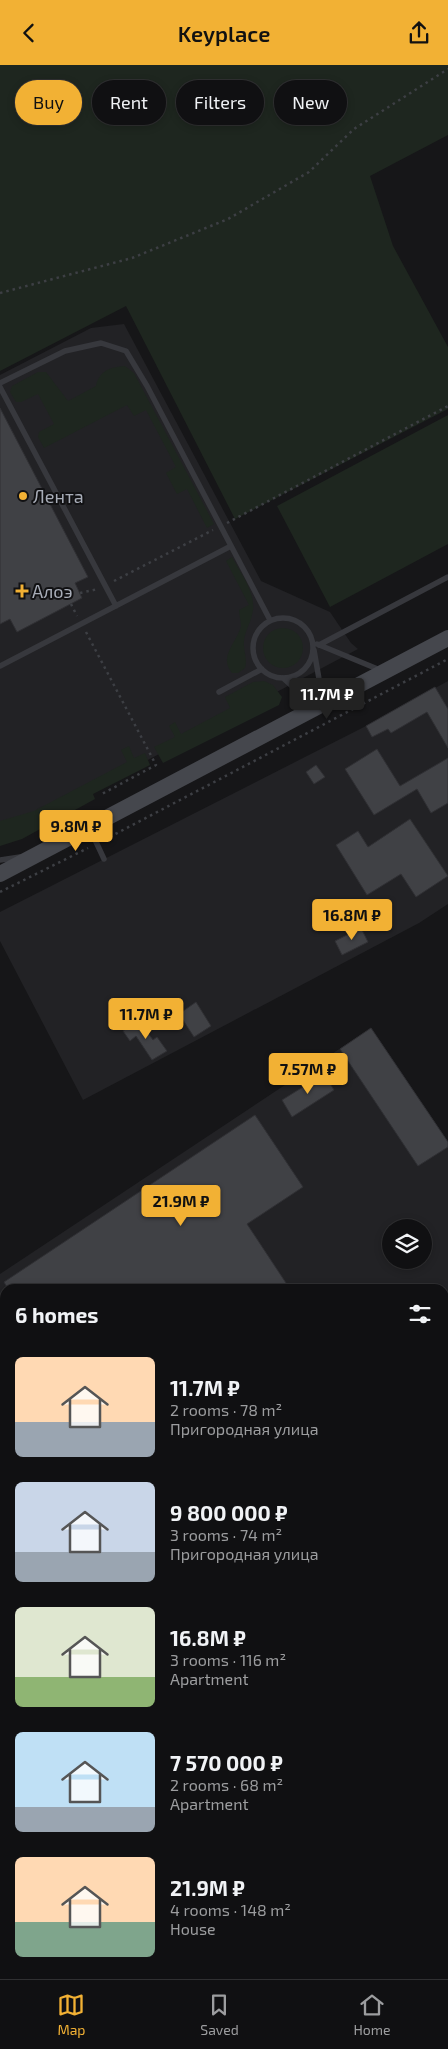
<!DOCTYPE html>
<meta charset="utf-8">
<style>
:root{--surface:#101012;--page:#19191b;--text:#f1f3f6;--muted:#9c9d9f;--line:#303032;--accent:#f2b134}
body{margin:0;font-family:"Exo 2",sans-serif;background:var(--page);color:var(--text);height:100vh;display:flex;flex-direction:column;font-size:19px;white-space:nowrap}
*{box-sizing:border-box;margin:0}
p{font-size:16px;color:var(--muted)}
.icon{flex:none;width:28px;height:28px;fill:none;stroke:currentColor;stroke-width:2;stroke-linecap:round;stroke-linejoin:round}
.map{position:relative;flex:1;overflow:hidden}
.details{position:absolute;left:0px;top:1219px;width:449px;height:696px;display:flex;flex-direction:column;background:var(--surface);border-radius:15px 15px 0 0;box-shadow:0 2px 8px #0003,0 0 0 1px var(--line)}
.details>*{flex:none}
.banner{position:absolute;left:15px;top:15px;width:419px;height:45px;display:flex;gap:10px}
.controls{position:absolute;left:382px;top:1154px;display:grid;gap:10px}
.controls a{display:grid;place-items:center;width:50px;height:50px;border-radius:50%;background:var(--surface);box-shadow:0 2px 8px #0003,0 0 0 1px var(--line);font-size:25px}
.price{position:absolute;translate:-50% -42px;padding:0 11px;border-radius:5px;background:var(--accent);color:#111;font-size:16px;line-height:32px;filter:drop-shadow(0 1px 2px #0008)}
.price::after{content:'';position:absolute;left:50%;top:30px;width:15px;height:11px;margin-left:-8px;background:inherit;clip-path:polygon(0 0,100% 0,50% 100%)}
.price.current{background:#222;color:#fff}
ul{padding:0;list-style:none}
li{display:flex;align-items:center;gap:15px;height:125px;padding:0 15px}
li span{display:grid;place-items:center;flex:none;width:140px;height:100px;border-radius:8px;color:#555}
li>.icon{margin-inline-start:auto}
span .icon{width:60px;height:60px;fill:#fffc;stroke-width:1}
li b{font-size:21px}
h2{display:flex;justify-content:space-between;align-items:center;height:60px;padding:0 15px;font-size:21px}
.tag{padding:0 18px;border-radius:22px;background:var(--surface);box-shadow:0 2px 8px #0003,0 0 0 1px var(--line);font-size:18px;line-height:45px}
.tag.current{background:var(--accent);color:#111}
header{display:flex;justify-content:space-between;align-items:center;height:65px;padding:0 15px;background:var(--accent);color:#111;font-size:22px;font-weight:600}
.tab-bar{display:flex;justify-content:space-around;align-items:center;height:70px;border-top:1px solid var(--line);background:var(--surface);font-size:14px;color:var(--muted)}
.tab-bar a{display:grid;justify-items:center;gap:2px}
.tab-bar .current{color:var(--accent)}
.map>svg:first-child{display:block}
.built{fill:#222225;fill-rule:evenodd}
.green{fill:#1e261f}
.building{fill:#404145;stroke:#303034}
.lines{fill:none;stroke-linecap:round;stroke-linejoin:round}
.path{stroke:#3d3f44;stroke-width:2.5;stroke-dasharray:2.5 4;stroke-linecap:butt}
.lane{stroke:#37383d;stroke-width:5.5}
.secondary{stroke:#45474d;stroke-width:16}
.poi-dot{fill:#f2b134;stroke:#111113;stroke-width:2}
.labels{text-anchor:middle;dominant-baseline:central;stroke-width:4;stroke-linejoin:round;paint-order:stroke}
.poi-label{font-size:18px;fill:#a8adb8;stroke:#111113;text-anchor:start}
</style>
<header><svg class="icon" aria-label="back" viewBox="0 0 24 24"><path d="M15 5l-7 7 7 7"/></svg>Keyplace<svg class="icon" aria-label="share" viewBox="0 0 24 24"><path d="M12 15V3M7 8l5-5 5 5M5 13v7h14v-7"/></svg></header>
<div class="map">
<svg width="448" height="1914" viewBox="0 0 448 1914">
<rect width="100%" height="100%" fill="#161618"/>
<path class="built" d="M124 259 261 516 330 547 351 578 358 584 0 773V310L91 263Z
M448 616V839L419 858 83 1035 0 876V847L366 661Z
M371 963 448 1077V1837L444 1840V1224H5V1910H359L354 1914H0V1209ZM391 1162H424V1195H391Z"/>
<path class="green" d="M0 0H448V70L370 111 393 181 448 282V344L235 454 126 241 0 306Z
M125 301 134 308 214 459 207 463 187 424 177 429 166 408 176 402 146 345 134 351 127 340 44 383 38 372 39 367 54 359 38 329 21 337H16L10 327 12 321 38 307H46L68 336 96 321C99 306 110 302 125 301Z
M448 350V479L330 542 277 441Z
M232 492C241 509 258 530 252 550 250 559 245 566 244 576 243 586 248 594 245 603L238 608H232C218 591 237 578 241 561 241 556 239 550 239 545L249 540 226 496Z
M263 583a20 20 0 1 1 40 0a20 20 0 1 1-40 0Z
M264 616 273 620 282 632 279 640 163 698 154 682 175 672 169 661 175 657 181 669 230 643 225 632 253 617Z
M129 681 134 693 145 688 150 700 93 729 95 734 22 774 0 781V756L34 746 127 697 121 685Z
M448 1778V1914H365L368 1910H444V1784Z"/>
<path class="building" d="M0 343 88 512 75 518 82 533 17 567 10 554 0 559Z
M435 622 448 644V683L427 647 391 668 388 664 372 672 366 661Z
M377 684 400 721 448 693V738L431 748 417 724 374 750 345 704Z
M316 700 325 712 314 719 306 707Z
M410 754 448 811 416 832 401 809 367 830 336 780 358 766 368 782Z
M361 863 368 877 342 890 335 876Z
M196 937 211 961 194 972 179 949Z
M134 958 136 961 141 958 153 975 157 972 167 986 152 995 136 971 130 976 123 966Z
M371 963 448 1077V1082L418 1101 340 984Z
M324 1009 334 1025 292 1052 282 1035Z
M255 1050 303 1122 247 1159 290 1224H8L4 1217Z"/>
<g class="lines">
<path class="path" d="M0 228 132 193 228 154 309 107 354 64 448 4
M227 458 448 341
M114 516 213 465
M80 528 98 524
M71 539 77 551
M86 567 156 700 100 730
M104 775 448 594
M0 827 88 783"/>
<path class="lane" d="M0 318 65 286 101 278 126 286 147 321 270 555
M0 322 116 541
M253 583a30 30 0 1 1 60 0a30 30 0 1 1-60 0Z
M317 579 380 605
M319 580 448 512
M314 585 323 637
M0 601 231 481
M283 613 315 642
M219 627 262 604
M90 764 104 794
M0 795 20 792
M444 1252 448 1253
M444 1505 448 1501
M444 1659 448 1664
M444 1755 448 1751
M243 1914 248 1910"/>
<path class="secondary" d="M0 809 448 573"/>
</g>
<g class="poi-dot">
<circle cx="23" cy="431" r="5"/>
<path d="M19.5 518.5h5v5h5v5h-5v5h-5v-5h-5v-5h5z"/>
</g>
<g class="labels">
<g class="poi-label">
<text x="33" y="431">Лента</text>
<text x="32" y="526">Алоэ</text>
</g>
</g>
</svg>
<div class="controls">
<a><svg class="icon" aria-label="layers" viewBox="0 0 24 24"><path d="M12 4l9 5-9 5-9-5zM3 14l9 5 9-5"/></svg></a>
</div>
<b class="price current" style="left:327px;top:655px">11.7M ₽</b>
<b class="price" style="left:76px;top:787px">9.8M ₽</b>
<b class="price" style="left:352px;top:876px">16.8M ₽</b>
<b class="price" style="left:146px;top:975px">11.7M ₽</b>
<b class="price" style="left:308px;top:1030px">7.57M ₽</b>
<b class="price" style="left:181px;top:1162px">21.9M ₽</b>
<div class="banner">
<a class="tag current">Buy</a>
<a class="tag">Rent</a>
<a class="tag">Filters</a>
<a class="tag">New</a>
</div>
<section class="details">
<h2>6 homes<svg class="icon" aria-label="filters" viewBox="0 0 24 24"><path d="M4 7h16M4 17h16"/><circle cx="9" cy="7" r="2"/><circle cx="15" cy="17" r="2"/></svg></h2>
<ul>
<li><span style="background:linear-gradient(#ffd9b3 65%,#9aa5b1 0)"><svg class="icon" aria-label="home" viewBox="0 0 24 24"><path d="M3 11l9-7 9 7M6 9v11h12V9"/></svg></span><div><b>11.7M ₽</b><p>2 rooms · 78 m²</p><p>Пригородная улица</p></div></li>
<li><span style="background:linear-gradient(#c9d6e8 70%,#9aa5b1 0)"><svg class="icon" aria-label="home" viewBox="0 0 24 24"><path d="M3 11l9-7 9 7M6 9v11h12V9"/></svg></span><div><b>9 800 000 ₽</b><p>3 rooms · 74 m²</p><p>Пригородная улица</p></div></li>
<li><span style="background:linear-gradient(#dfe7d0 70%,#8fb573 0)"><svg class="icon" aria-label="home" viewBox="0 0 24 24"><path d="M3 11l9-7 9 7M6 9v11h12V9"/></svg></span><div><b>16.8M ₽</b><p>3 rooms · 116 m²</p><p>Apartment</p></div></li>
<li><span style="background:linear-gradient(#bfe0f5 75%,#9aa5b1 0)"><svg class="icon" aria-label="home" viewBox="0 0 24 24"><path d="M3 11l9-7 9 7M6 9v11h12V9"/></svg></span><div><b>7 570 000 ₽</b><p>2 rooms · 68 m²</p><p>Apartment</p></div></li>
<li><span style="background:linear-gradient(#ffd9b3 65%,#7fa58c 0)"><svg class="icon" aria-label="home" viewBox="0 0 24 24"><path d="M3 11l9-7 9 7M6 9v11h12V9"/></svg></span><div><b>21.9M ₽</b><p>4 rooms · 148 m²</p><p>House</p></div></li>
</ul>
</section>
</div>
<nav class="tab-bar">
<a class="current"><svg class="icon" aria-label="map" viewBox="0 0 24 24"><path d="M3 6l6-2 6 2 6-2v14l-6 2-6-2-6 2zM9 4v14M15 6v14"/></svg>Map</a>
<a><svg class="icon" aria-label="saved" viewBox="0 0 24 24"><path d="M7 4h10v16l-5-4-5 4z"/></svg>Saved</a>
<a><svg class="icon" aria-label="home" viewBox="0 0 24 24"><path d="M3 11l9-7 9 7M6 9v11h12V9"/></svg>Home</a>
</nav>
